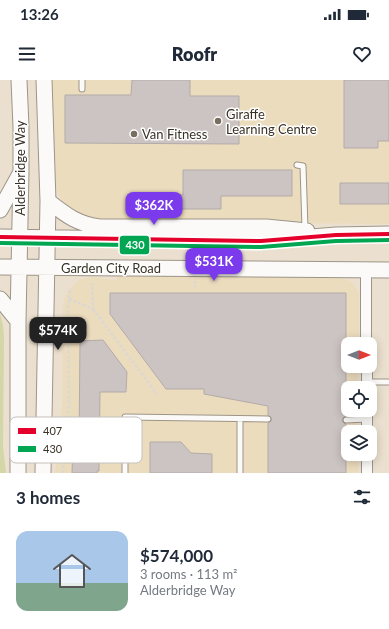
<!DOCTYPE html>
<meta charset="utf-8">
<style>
:root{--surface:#fff;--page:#f6f6f7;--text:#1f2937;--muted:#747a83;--line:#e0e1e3;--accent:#7c3aed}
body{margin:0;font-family:Lato,sans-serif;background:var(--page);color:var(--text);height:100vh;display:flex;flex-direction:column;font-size:15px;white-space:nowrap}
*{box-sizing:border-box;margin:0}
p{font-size:13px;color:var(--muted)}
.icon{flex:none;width:22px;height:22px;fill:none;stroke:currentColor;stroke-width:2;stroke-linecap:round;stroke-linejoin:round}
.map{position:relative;height:393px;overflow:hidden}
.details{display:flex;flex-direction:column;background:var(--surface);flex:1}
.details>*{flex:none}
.needle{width:26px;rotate:90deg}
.tools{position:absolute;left:341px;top:257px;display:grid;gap:8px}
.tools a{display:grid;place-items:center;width:36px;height:36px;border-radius:8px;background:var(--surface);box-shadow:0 2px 10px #0003;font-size:20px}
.price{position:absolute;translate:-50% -34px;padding:0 9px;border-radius:8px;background:var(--accent);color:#fff;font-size:13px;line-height:26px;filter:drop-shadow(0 1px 2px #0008)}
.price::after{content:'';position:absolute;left:50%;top:24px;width:12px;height:9px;margin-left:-6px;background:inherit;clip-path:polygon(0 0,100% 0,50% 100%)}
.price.active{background:#222;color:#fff}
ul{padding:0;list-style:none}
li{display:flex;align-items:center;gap:12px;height:100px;padding:0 16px}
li+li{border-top:1px solid var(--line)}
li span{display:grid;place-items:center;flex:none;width:112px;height:80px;border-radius:12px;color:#555}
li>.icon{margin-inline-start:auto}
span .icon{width:48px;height:48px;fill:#fffc;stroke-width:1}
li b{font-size:17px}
h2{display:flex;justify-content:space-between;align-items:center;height:48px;padding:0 16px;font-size:17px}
.status{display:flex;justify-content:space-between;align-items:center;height:28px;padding:0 20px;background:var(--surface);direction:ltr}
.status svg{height:11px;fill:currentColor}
header{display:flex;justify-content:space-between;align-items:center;height:52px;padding:0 16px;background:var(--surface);font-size:18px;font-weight:800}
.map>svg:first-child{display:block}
.built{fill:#ecdcbe}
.green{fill:#d3d6a6}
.building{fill:#ccc4c3;stroke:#b2aba8}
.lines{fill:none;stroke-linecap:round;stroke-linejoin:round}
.lane-casing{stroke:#9c9588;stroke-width:7}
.street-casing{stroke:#9c9588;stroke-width:12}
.secondary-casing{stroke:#9c9588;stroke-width:17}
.path{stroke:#dbd8d2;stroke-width:2.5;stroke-dasharray:3 2;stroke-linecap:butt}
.lane{stroke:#fcfaf8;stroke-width:5}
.street{stroke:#fcfaf8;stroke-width:10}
.secondary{stroke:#fcfaf8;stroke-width:15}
.bus-1-casing{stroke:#fff;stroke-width:7}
.bus-2-casing{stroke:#fff;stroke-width:7}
.bus-1{stroke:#e4002b;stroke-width:4}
.bus-2{stroke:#00a651;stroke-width:4}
.poi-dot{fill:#776e60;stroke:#fff;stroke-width:1.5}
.labels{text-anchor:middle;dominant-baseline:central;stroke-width:3;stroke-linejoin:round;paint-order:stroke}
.poi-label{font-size:13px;fill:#383125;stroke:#fff;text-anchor:start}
.street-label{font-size:13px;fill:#383125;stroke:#fff}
.key{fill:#fff;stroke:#c3c1be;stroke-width:1}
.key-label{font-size:11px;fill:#383125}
.line-badge{stroke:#fff;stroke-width:1.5}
.badge-label{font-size:11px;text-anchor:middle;font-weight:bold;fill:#fff}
</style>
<div class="status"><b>13:26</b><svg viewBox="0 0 49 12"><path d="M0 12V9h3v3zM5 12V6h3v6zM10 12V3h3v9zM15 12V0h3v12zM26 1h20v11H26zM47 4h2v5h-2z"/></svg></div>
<header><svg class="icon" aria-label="menu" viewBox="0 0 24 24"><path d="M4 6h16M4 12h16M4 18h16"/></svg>Roofr<svg class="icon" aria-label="heart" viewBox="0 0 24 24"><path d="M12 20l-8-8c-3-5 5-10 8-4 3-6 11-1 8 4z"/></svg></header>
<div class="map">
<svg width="389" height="393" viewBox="0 0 389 393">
<rect width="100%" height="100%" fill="#ebe0cf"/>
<path class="built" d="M52 0H389V144L99 142 89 140 70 129 62 121 57 111 55 100Z
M338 194 339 198 348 200 352 202 359 213V264H348V286H358V308H348V330H358V352H348V374H358V393H55L62 326 63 227 65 216 68 211 79 200 89 197 117 200V197L111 195Z"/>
<path class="green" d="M0 234 3 245 4 256 3 366 6 393H0Z"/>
<path class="building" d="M132 0H190V16H239V64L65 63V15H131Z
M344 0H389V61H378V68H344Z
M183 90H292V116H221V129H177V115H183Z
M340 103H389V124H340Z
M110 213H346V336L344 337 342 340 343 342 346 344V393H268V343L271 341 272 339 268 335V326L204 314V309H166L110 234Z
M103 260 127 292 126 312H100L99 391H97V393H72L73 363H79L80 261Z
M150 362H181L191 373 212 374V393H150Z"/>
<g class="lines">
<g class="lane-casing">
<path id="lane" d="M82 9V0
M297 85 303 86 305 149
M367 302H389
M240 339V393
M346 340 367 339
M125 393V337L268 339"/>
</g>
<g class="street-casing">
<path id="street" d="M366 190V264
M367 286V308
M367 330V352
M367 374V393"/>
</g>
<g class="secondary-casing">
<path id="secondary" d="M48 121C66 135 77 144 100 147H266L307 151
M0 130 20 94
M0 157 261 161 336 155 389 154
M0 187 389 190
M0 219 18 241
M18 393V241L21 91V47L19 0
M43 393 48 121 44 0"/>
</g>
<path class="path" d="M195 201V207
M69 219 93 229 92 203
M93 229 157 314
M65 353 103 357
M63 393 64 362 69 326 68 232 70 208"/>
<use href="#lane" class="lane"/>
<use href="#street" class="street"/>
<use href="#secondary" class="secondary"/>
<g class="bus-1-casing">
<path id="bus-1" d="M0 157 261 161 336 155 389 154"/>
</g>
<g class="bus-2-casing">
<path id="bus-2" d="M0 163 261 167 336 161 389 160"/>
</g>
<use href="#bus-1" class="bus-1"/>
<use href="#bus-2" class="bus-2"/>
</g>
<g class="poi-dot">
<circle cx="218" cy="41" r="4"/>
<circle cx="134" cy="54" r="4"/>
</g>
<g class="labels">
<g class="poi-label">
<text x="226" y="34">Giraffe<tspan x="226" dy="15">Learning Centre</tspan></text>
<text x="142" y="54">Van Fitness</text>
</g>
<g class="street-label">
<text transform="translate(20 88) rotate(-90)">Alderbridge Way</text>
<text x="111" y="188">Garden City Road</text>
</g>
</g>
<rect x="10" y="337" width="132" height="46" rx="6" class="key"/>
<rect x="18" y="348" width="18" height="6" fill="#e4002b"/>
<rect x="18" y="366" width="18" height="6" fill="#00a651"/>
<g class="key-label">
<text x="43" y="355">407</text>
<text x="43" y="373">430</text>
</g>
<rect class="line-badge" x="119" y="155" width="31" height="20" rx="4" fill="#00a651"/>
<g class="badge-label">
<text x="135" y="169">430</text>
</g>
</svg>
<div class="tools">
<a><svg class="needle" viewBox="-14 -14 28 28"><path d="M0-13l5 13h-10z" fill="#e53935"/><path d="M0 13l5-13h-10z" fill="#747a83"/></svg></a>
<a><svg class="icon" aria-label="locate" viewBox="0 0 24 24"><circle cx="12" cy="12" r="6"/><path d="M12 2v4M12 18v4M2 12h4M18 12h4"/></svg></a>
<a><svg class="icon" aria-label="layers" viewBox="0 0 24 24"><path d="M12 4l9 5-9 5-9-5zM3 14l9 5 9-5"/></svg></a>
</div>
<b class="price" style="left:154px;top:146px">$362K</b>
<b class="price" style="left:214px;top:202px">$531K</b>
<b class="price active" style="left:58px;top:271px">$574K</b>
</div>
<section class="details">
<h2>3 homes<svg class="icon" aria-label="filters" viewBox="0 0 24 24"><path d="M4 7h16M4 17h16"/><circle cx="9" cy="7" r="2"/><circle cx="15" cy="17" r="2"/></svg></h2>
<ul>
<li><span style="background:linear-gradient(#a9c7e8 65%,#7fa58c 0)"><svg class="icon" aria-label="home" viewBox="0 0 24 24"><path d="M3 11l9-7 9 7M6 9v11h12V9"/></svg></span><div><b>$574,000</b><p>3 rooms · 113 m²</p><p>Alderbridge Way</p></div></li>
</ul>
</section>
